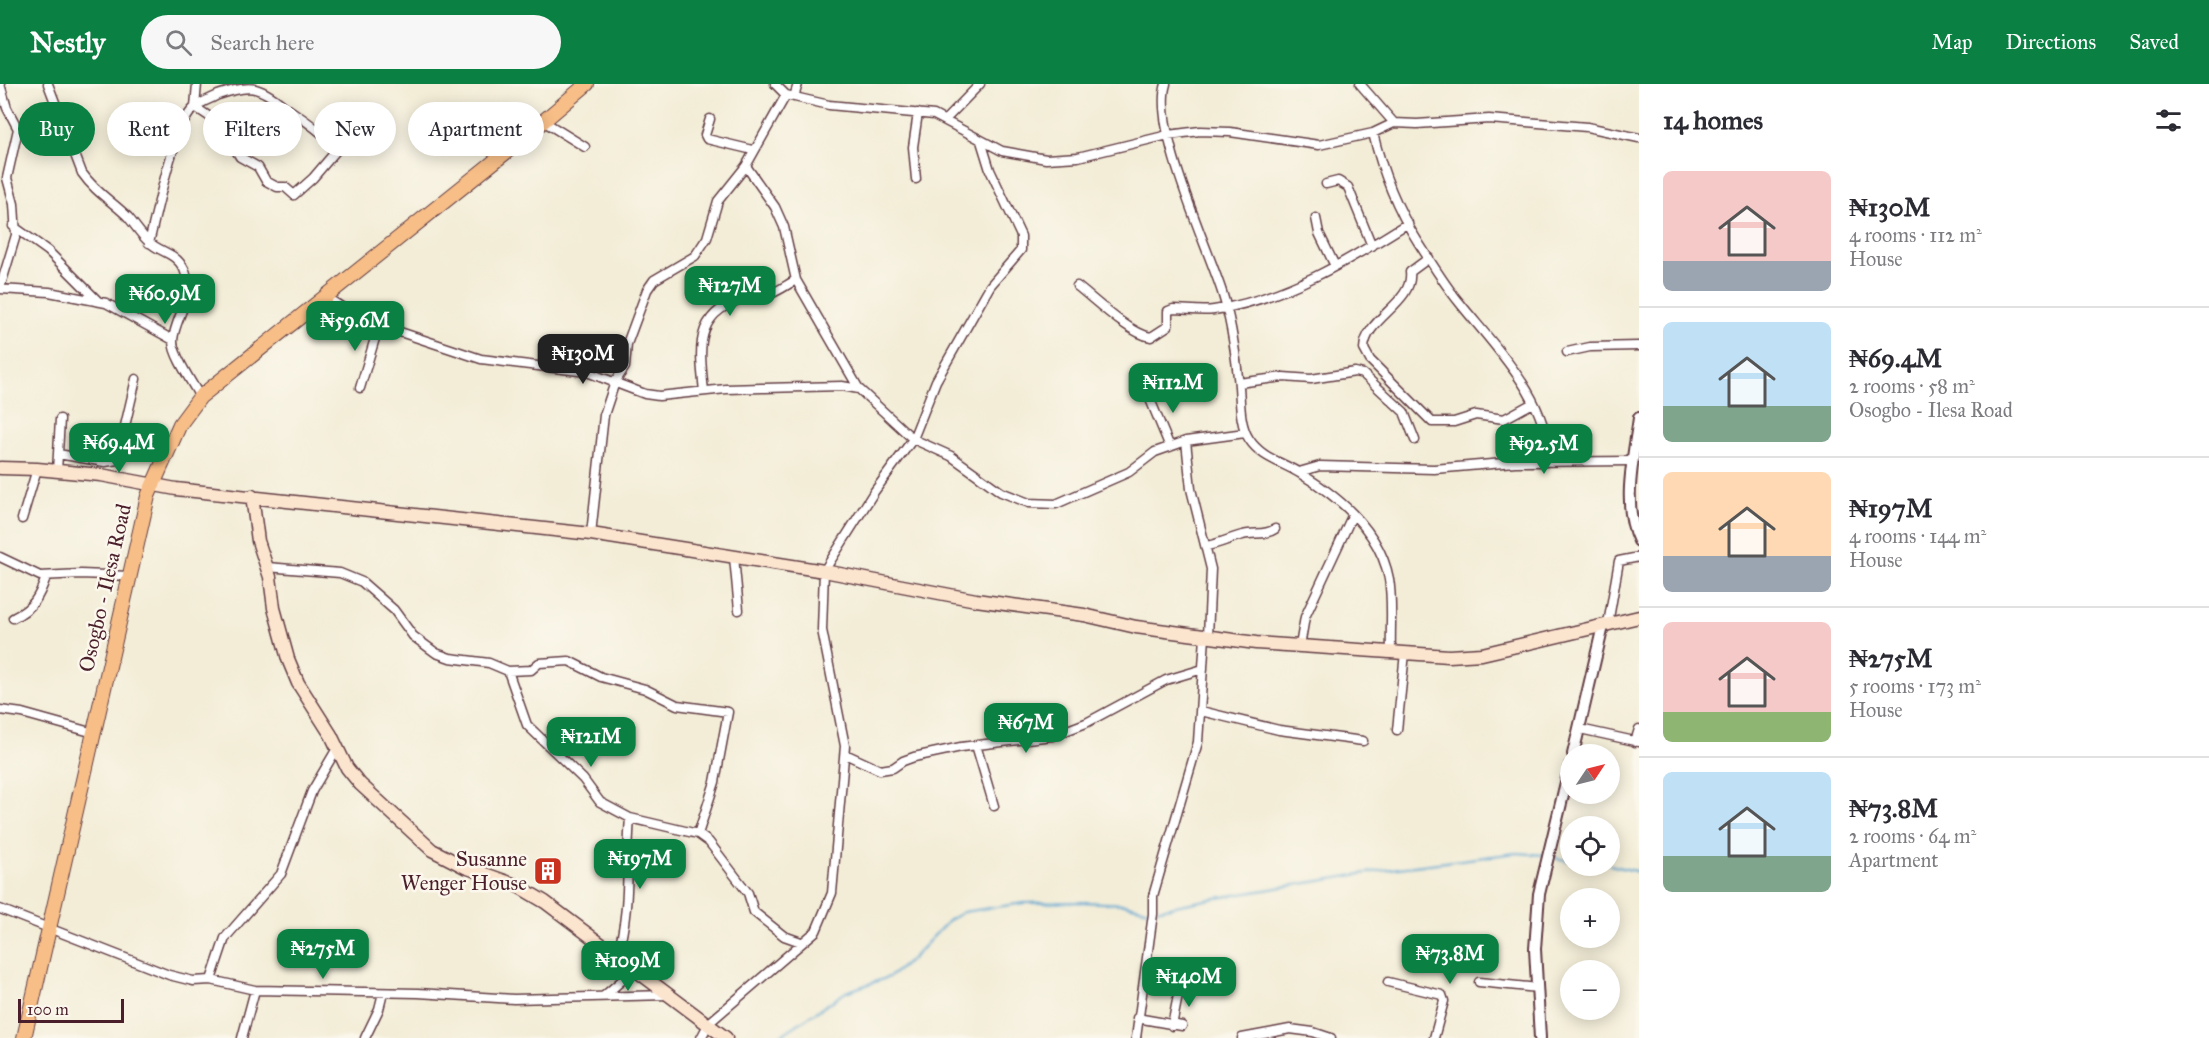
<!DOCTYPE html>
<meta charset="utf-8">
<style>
:root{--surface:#fff;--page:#f7f7f7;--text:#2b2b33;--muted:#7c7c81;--line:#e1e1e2;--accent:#0b8043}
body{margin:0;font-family:"IM FELL Great Primer",serif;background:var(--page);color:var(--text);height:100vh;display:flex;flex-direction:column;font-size:22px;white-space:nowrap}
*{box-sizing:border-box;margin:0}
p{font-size:20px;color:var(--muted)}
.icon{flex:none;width:33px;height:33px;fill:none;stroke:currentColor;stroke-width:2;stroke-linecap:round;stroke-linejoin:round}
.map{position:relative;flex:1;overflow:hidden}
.sheet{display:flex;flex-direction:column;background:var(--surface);width:570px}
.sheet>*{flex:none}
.hud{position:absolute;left:18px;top:18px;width:570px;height:54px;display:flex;gap:12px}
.needle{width:39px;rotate:55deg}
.controls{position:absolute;left:1560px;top:660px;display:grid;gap:12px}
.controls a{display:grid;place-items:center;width:60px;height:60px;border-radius:50%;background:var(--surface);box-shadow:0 3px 15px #0003;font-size:30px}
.scale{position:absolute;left:18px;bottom:15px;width:106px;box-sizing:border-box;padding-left:6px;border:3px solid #4a1f2b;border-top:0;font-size:16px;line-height:21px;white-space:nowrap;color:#4a1f2b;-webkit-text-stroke:4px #fbf7ec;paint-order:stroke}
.price{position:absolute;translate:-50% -51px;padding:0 14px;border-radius:12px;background:var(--accent);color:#fff;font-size:20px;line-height:39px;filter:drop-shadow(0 2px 3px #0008)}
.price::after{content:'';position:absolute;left:50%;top:36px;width:18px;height:14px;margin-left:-9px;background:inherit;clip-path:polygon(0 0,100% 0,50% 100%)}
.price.current{background:#222;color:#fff}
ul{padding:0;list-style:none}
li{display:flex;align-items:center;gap:18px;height:150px;padding:0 24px}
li+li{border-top:2px solid var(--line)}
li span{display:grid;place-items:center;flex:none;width:168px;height:120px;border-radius:9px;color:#555}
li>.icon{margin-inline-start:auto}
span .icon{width:72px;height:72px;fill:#fffc;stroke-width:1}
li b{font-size:26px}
h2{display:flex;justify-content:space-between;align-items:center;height:72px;padding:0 24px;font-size:26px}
.pill{padding:0 21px;border-radius:27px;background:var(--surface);box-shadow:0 3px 15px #0003;font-size:21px;line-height:54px}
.pill.current{background:var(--accent);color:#fff}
header{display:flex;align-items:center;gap:36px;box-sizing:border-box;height:84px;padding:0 30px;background:var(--accent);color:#fff}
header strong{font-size:28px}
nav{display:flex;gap:33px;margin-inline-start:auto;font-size:21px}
.search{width:420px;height:54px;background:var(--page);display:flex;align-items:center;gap:15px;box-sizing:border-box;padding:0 21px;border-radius:33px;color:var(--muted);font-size:22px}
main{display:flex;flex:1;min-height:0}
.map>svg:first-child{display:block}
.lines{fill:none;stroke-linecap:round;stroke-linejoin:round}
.stream{stroke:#5aa4d1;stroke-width:2}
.minor-casing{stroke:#633e45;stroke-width:11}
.tertiary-casing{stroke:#633e45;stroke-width:14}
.secondary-casing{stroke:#633e45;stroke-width:15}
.primary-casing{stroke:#633e45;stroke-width:16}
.minor{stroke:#fff;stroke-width:8}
.tertiary{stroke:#fff;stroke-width:10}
.secondary{stroke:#fce5cf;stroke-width:12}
.primary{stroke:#f7be87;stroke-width:14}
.labels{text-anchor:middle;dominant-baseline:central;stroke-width:5;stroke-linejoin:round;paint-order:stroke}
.street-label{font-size:21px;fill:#4a1f2b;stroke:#fbf7ec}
.poi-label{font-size:21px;fill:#4a1f2b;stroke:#fbf7ec;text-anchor:end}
</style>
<header>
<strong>Nestly</strong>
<div class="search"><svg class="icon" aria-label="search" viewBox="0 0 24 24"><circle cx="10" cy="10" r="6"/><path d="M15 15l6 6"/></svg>Search here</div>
<nav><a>Map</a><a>Directions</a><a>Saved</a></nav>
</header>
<main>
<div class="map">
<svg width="1639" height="954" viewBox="0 0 1639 954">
<rect width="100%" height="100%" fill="#fbf7ec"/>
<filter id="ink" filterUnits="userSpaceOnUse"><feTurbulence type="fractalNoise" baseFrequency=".0167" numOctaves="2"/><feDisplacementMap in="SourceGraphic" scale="12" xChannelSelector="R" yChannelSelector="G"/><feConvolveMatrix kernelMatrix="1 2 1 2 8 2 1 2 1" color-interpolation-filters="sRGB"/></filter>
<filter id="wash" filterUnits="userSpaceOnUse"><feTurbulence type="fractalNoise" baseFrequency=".008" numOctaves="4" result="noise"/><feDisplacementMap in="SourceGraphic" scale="24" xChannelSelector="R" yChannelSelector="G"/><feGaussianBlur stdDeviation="1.35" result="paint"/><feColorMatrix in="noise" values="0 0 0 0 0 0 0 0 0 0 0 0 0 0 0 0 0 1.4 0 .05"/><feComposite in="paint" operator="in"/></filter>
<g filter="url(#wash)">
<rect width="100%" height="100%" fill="#f3edd7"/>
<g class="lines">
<path class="stream" d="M1553 773 1570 777
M1610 781 1639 788
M1155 826 1211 815 1391 785 1516 769 1545 771
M777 954 846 908 889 893 911 876 949 836 963 828 1024 819 1083 818 1124 820 1149 826"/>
</g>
</g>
<g filter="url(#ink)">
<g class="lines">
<g class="minor-casing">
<path id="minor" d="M0 0 7 24 18 45 7 94 14 120 16 151 0 204
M48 0 82 89C96 109 112 117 128 133 135 141 141 151 149 158 161 169 175 168 184 185 196 211 175 233 173 256 172 270 193 300 200 313
M775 0 786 11 829 21 934 31 1002 67 1046 75 1078 73 1168 51 1200 47 1230 48 1319 61 1373 49 1394 39 1417 40 1489 35 1587 43 1639 54
M1166 0C1152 44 1207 161 1222 208 1231 236 1235 264 1238 293 1241 313 1238 338 1249 355 1262 375 1283 378 1301 390 1341 414 1380 447 1389 495 1393 518 1390 544 1391 568
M1360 0 1394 39
M794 13 798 0
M195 23 197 0
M710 35 705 51 707 55 753 66
M946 35 980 0
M543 37 585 63
M18 45 60 32
M1373 49C1382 87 1397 125 1418 158 1431 178 1444 200 1459 218 1493 261 1553 319 1547 378
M746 82 775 123 784 143 796 196 859 305 913 355 951 372 1001 408 1029 419 1056 420 1129 388 1155 368 1186 357 1245 349
M916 95 913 63 918 29
M1326 100 1338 97 1348 103 1372 162
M1316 134 1319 149 1335 182
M13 142 48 167 98 217
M149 159C156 131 174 41 194 24 200 18 211 15 218 11 249 0 258 1 284 22 297 31 332 53 336 67L313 94 294 111 285 103H277L266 97 258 83 240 73 219 39 195 23
M1429 174 1410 188C1414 219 1365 234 1364 265L1370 276 1432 338H1454L1476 331 1504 335 1533 319
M1077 202C1094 215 1130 250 1151 253L1168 242V227L1173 225C1186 225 1201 228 1214 226 1285 215 1348 177 1408 139
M0 205 49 208 106 219 173 256
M326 213 354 231 379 241 481 275 587 288 645 310 659 312 726 305 842 302 859 305
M1567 268 1590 263 1639 262
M1239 299 1283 293 1311 295 1355 288 1363 290 1404 328 1415 356
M360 304 379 241
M704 307C698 255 696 227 753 211 758 209 762 211 767 211 776 209 788 200 796 196
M1147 308 1170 363
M1186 357 1191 405 1211 485 1208 552
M58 370 105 378 117 376 136 295
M57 387 60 335
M1299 388 1320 382 1434 385 1515 378 1633 377
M22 435 37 385
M591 450 604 331 615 298 625 283 627 260 647 206 654 196 695 172 707 154 718 117 746 82 786 11
M1206 462C1219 460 1230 454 1243 451 1254 448 1265 452 1275 445
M0 473 40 492 81 490 129 492
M734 473 739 526
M267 483 340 489 362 498 394 526 413 552 436 569 450 574 489 579 508 587 531 586 539 579 569 577 601 593 645 605 677 621 728 628 715 698 698 750
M13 534C33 524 39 514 46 493
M1608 540 1619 477 1639 473
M1300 562 1305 533 1353 430
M508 587 527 641 583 695 600 718 630 734 698 750 709 758 748 809 754 828 784 852 801 858
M0 626 22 629 94 649
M1201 627 1279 646 1363 657
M1580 645 1639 658
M1397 646 1405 569
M1635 658 1639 645
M976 661 994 722
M845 670 880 686 893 684 903 677 914 673 961 663 1052 652 1086 639 1166 596 1203 585
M0 825 169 891 193 897 211 896 255 906 418 909 514 915 668 911
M617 871C631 827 626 780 630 734
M211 896 225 854 281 790 312 707 336 666
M1388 898 1442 911 1444 917 1434 954
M1479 898 1538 904
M604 912 635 885
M1137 934 1182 942
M1172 942 1180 901
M242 954 255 906
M365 954 379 925 383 909
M701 954 709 939 816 847 832 809 845 662 822 546 824 487 874 408 913 355 936 297 990 202 1021 166V152L990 86 981 57
M1136 954 1153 830V812L1198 658 1205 553
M1242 954 1290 945 1313 948 1331 954"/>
</g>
<g class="tertiary-casing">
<path id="tertiary" d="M1639 334C1634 372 1621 421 1639 457
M1573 670 1603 542
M1540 954 1535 865 1539 810 1570 682"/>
</g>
<g class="secondary-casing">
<path id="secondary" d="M0 384 37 385 101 391 176 405 591 450 824 487 976 516 1084 531 1136 543 1256 559 1449 572 1482 570 1639 533
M252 412 258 457 270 493 274 524 288 575 298 599 331 651 347 684 360 700 432 766 465 783 516 801 545 818 726 954"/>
</g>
<g class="primary-casing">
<path id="primary" d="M24 954 148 412 180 340 200 313 520 57 587 0"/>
</g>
<use href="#minor" class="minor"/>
<use href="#tertiary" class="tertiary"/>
<use href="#secondary" class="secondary"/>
<use href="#primary" class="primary"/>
</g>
</g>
<defs>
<g id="building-square" transform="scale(1.5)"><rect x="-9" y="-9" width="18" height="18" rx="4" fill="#c8321e" stroke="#fbf7ec"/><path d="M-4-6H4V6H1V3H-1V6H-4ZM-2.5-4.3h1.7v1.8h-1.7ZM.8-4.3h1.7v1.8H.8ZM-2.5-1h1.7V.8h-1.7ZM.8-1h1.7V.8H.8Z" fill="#fff"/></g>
</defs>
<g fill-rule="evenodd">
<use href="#building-square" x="548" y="787"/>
</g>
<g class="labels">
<g class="street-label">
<text transform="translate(105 504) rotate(-77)">Osogbo - Ilesa Road</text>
</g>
<g class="poi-label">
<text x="527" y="775">Susanne<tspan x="527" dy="24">Wenger House</tspan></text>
</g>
</g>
</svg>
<div class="controls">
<a><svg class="needle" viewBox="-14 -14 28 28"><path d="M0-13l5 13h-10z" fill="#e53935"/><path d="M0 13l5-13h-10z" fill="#7c7c81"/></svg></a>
<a><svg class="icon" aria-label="locate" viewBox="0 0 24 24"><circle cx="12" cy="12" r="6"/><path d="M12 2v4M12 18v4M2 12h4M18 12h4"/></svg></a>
<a>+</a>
<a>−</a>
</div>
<div class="scale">100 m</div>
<b class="price" style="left:730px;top:233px">₦127M</b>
<b class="price" style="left:165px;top:241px">₦60.9M</b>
<b class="price" style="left:355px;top:268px">₦59.6M</b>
<b class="price current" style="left:583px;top:301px">₦130M</b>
<b class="price" style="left:1173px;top:330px">₦112M</b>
<b class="price" style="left:119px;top:390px">₦69.4M</b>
<b class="price" style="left:1544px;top:391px">₦92.5M</b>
<b class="price" style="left:1026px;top:670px">₦67M</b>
<b class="price" style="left:591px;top:684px">₦121M</b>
<b class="price" style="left:640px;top:806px">₦197M</b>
<b class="price" style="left:323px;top:896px">₦275M</b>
<b class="price" style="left:1450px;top:901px">₦73.8M</b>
<b class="price" style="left:628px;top:908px">₦109M</b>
<b class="price" style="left:1189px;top:924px">₦140M</b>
<div class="hud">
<a class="pill current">Buy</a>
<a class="pill">Rent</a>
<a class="pill">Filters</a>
<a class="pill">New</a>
<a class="pill">Apartment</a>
</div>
</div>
<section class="sheet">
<h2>14 homes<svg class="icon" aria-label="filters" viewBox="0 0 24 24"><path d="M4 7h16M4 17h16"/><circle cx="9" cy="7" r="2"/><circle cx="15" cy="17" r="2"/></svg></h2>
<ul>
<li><span style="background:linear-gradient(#f6c9c9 75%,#9aa5b1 0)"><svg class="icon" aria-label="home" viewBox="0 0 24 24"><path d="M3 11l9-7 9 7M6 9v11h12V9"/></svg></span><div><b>₦130M</b><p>4 rooms · 112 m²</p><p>House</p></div></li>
<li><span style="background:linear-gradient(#bfe0f5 70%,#7fa58c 0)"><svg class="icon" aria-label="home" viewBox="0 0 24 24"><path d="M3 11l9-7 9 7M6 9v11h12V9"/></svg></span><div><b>₦69.4M</b><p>2 rooms · 58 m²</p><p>Osogbo - Ilesa Road</p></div></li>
<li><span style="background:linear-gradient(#ffd9b3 70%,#9aa5b1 0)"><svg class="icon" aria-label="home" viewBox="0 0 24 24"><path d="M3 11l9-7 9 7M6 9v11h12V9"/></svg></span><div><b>₦197M</b><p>4 rooms · 144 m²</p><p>House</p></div></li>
<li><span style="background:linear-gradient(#f6c9c9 75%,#8fb573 0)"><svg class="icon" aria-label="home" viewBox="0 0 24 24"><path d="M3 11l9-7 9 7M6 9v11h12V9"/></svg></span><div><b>₦275M</b><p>5 rooms · 173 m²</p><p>House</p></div></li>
<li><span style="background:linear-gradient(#bfe0f5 70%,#7fa58c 0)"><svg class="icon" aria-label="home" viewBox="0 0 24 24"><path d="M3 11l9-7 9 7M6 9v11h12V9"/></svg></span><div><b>₦73.8M</b><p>2 rooms · 64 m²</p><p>Apartment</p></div></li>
</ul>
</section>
</main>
